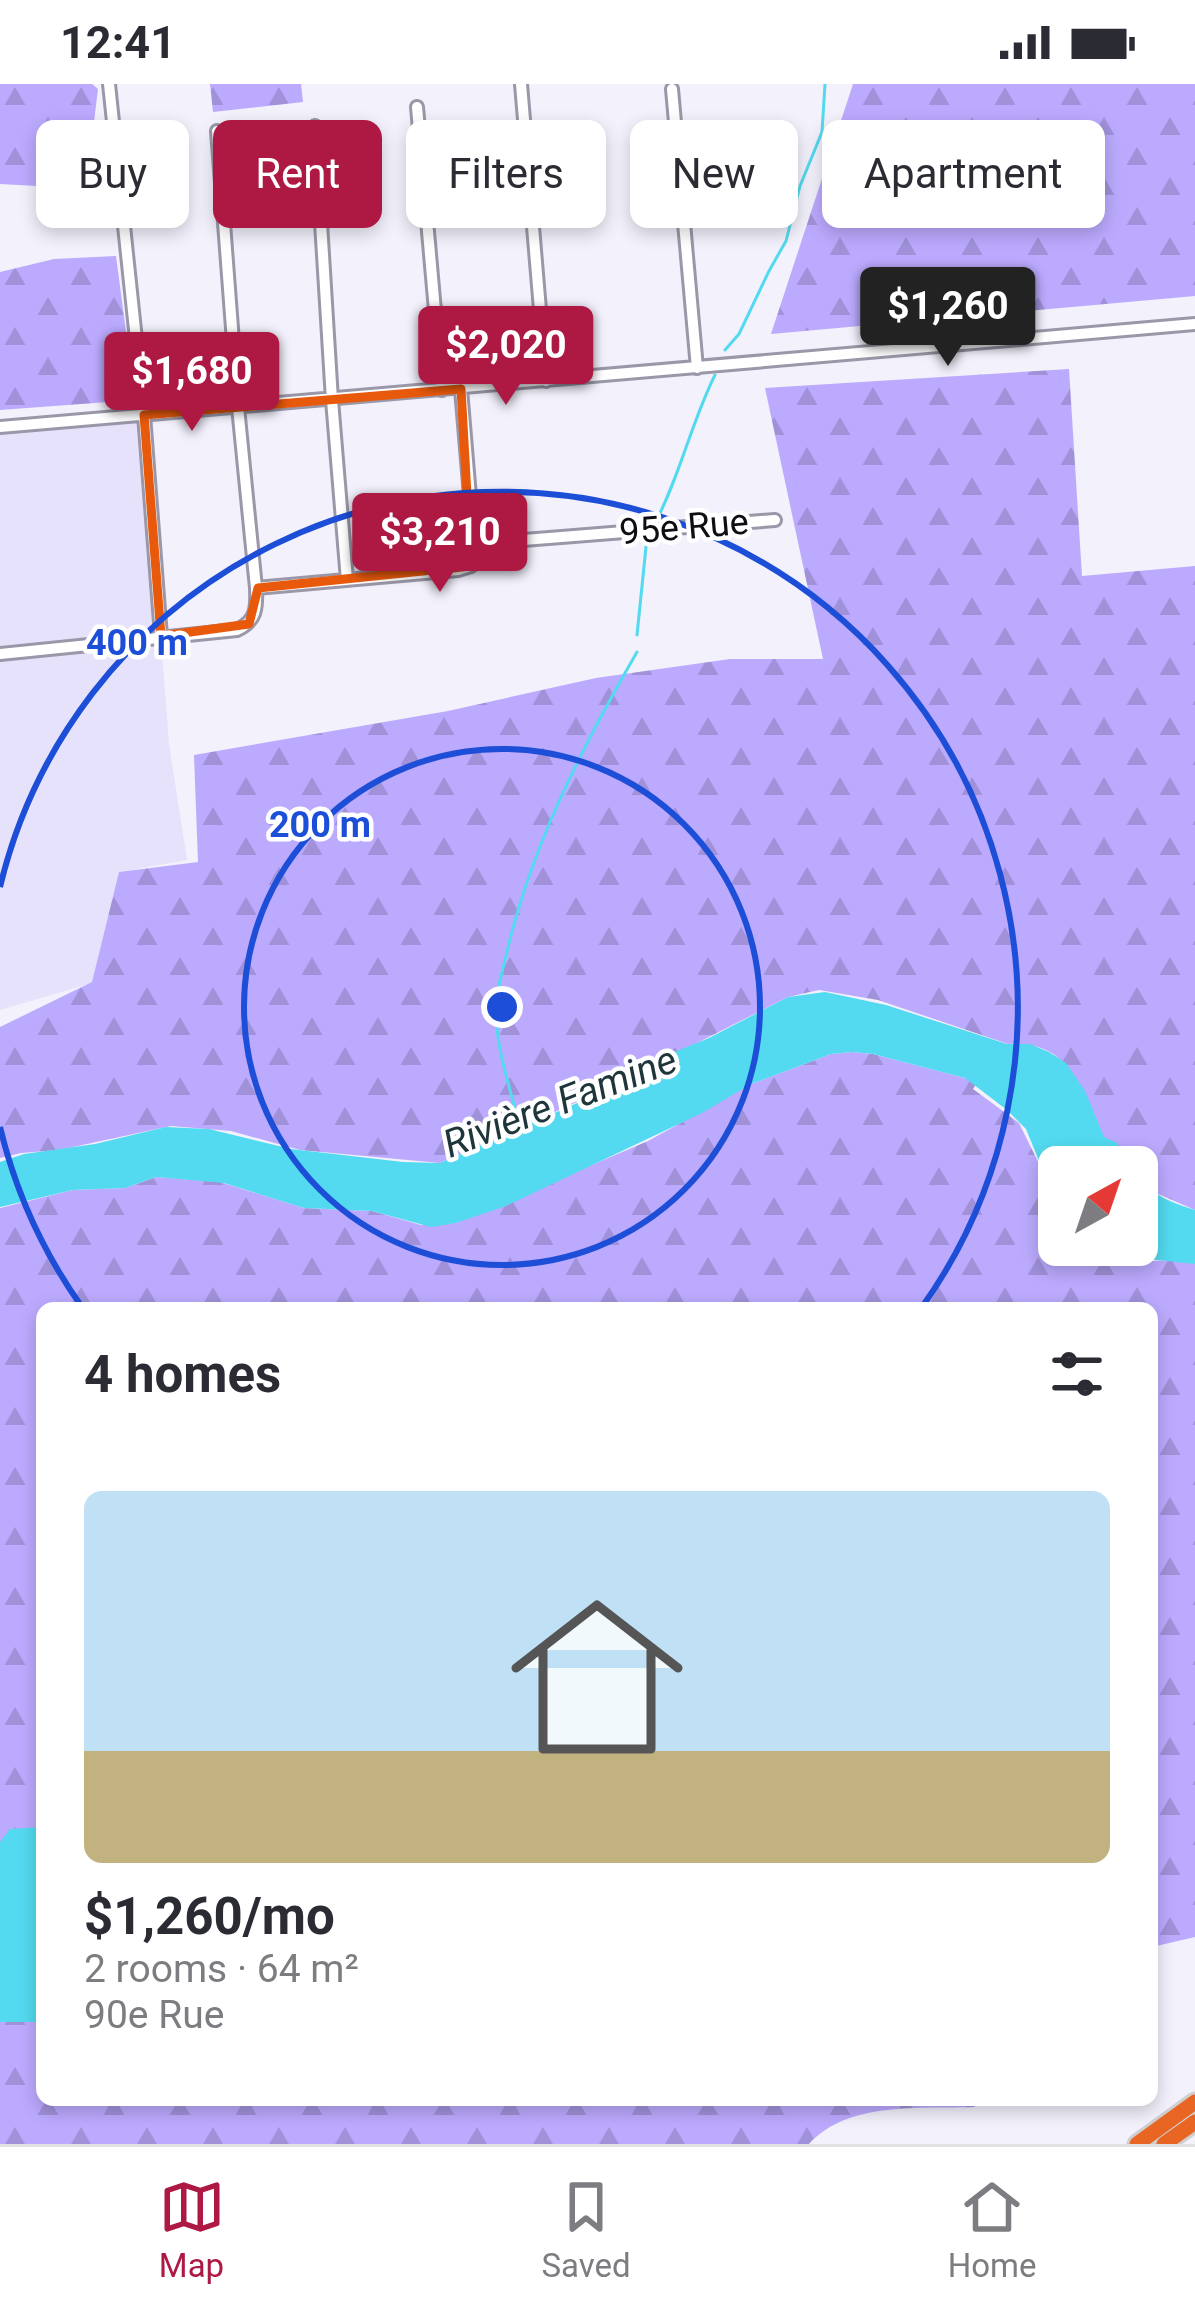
<!DOCTYPE html>
<meta charset="utf-8">
<style>
:root{--surface:#fff;--page:#f7f7f7;--text:#2b2b33;--muted:#7c7c81;--line:#e1e1e2;--accent:#ad1943}
body{margin:0;font-family:Roboto,sans-serif;background:var(--page);color:var(--text);height:100vh;display:flex;flex-direction:column;font-size:45px;white-space:nowrap}
*{box-sizing:border-box;margin:0}
p{font-size:39px;color:var(--muted)}
.icon{flex:none;width:66px;height:66px;fill:none;stroke:currentColor;stroke-width:2;stroke-linecap:round;stroke-linejoin:round}
.map{position:relative;flex:1;overflow:hidden}
.details{position:absolute;left:36px;top:1218px;width:1122px;height:804px;display:flex;flex-direction:column;background:var(--surface);border-radius:18px;box-shadow:0 6px 18px #0003}
.details>*{flex:none}
.top-card{position:absolute;left:36px;top:36px;width:1125px;height:108px;display:flex;gap:24px}
.needle{width:78px;rotate:40deg}
.controls{position:absolute;left:1038px;top:1062px;display:grid;gap:24px}
.controls a{display:grid;place-items:center;width:120px;height:120px;border-radius:18px;background:var(--surface);box-shadow:0 6px 18px #0003;font-size:60px}
.price{position:absolute;translate:-50% -102px;padding:0 27px;border-radius:12px;background:var(--accent);color:#fff;font-size:39px;line-height:78px;filter:drop-shadow(0 3px 6px #0008)}
.price::after{content:'';position:absolute;left:50%;top:72px;width:36px;height:27px;margin-left:-18px;background:inherit;clip-path:polygon(0 0,100% 0,50% 100%)}
.price.selected{background:#222;color:#fff}
ul{padding:0;list-style:none}
li{display:grid;align-content:center;gap:24px;height:636px;padding:0 48px}
li+li{border-top:3px solid var(--line)}
li span{display:grid;place-items:center;height:372px;border-radius:18px;color:#555}
li>.icon{margin-inline-start:auto}
span .icon{width:216px;height:216px;fill:#fffc;stroke-width:1}
li b{font-size:51px}
h2{display:flex;justify-content:space-between;align-items:center;height:144px;padding:0 48px;font-size:51px}
.tag{padding:0 42px;border-radius:18px;background:var(--surface);box-shadow:0 6px 18px #0003;font-size:42px;line-height:108px}
.tag.selected{background:var(--accent);color:#fff}
.status{display:flex;justify-content:space-between;align-items:center;height:84px;padding:0 60px;background:var(--surface);direction:ltr}
.status svg{height:33px;fill:currentColor}
.dock{display:flex;justify-content:space-around;align-items:center;height:168px;border-top:3px solid var(--line);background:var(--surface);font-size:33px;color:var(--muted)}
.dock a{display:grid;justify-items:center;gap:6px}
.dock .selected{color:var(--accent)}
.map>svg:first-child{display:block}
.built{fill:#e6e2fc}
.forest{fill:url(#forest-firs)}
.water{fill:#53daf0}
.lines{fill:none;stroke-linecap:round;stroke-linejoin:round}
.stream{stroke:#53daf0;stroke-width:3}
.minor-casing{stroke:#9a97a8;stroke-width:16}
.highway-casing{stroke:#cfcfd0;stroke-width:21}
.minor{stroke:#fff;stroke-width:10}
.highway{stroke:#e96523;stroke-width:15}
.marked{fill:none;stroke:#e8590c;stroke-width:9;stroke-linejoin:round}
.ring{fill:none;stroke:#1d4ed8;stroke-width:6}
.labels{text-anchor:middle;dominant-baseline:central;stroke-width:9;stroke-linejoin:round;paint-order:stroke}
.street-label{font-size:36px;fill:#0e0d13;stroke:#fff}
.water-label{font-size:39px;font-style:italic;fill:#1e3539;stroke:#fff}
.centre{fill:#1d4ed8;stroke:#fff;stroke-width:6}
.ring-label{font-size:36px;text-anchor:middle;font-weight:bold;fill:#1d4ed8;stroke:#fff;stroke-width:9;stroke-linejoin:round;paint-order:stroke}
</style>
<div class="status"><b>12:41</b><svg viewBox="0 0 49 12"><path d="M0 12V9h3v3zM5 12V6h3v6zM10 12V3h3v9zM15 12V0h3v12zM26 1h20v11H26zM47 4h2v5h-2z"/></svg></div>
<div class="map">
<svg width="1195" height="2060" viewBox="0 0 1195 2060">
<defs>
<pattern id="forest-firs" width="22" height="20" patternUnits="userSpaceOnUse" patternTransform="scale(3)"><rect width="22" height="20" fill="#bcaafe"/><path d="M5 1l3.5 6h-7zM16 11l3.5 6h-7z" fill="#a091d9"/></pattern>
</defs>
<rect width="100%" height="100%" fill="#f2f1fc"/>
<path class="built" d="M144 331 169 660 187 776 119 788 92 899 0 926V343Z"/>
<path class="forest" d="M0 0H92L98 5 93 46 52 39 36 78 37 102 0 100Z
M210 0H301L303 18 213 28Z
M853 0H1195V212L771 250Z
M116 172 135 316 0 326V188L54 175Z
M1069 285 1082 492 1195 482V1126L1156 1109 1137 1094V1083H1130C1121 1073 1111 1064 1104 1053 1075 1008 1077 957 1008 960L878 916 819 906 788 913 606 1005 440 1079 300 1066 231 1047 171 1042 59 1066 21 1069 0 1074V943L92 898 119 788 198 778 194 671 448 627 596 594 730 575H823L765 304Z
M852 968 873 970 965 994 976 1000 973 1005 1019 1039 1046 1094 1059 1109V1161H1102C1127 1191 1164 1168 1195 1180V1853L1152 1863V1224H42V2016H982L974 2023C920 2025 848 2017 809 2060H0V1124L73 1106 125 1104 156 1093 220 1098 304 1124 372 1127 421 1141 456 1139 648 1057 751 1000 831 970Z"/>
<path class="water" d="M825 908 886 921 1007 960H1030L1049 968 1066 979 1085 1007 1104 1053 1117 1059 1130 1083H1059V1108L1046 1094 1026 1045 1007 1026 965 994 873 970 852 968 831 970 751 1000 702 1029 506 1122 456 1139 431 1143 372 1127 304 1124 224 1099 156 1093 125 1104 73 1106 0 1123V1078L24 1070 95 1060 166 1043 209 1045 291 1065 403 1078 440 1079 600 1009 669 970 709 954 788 913Z
M1137 1094C1153 1111 1174 1120 1195 1126V1180L1110 1171 1102 1161H1137Z
M42 1743V1938H0V1758L10 1745Z"/>
<g class="lines">
<path class="stream" d="M725 266 739 250 769 187 786 157 800 102 822 48 825 0
M655 439C680 392 691 339 715 291
M637 551 647 453
M520 1044C511 1006 496 966 496 927 495 909 502 890 506 872 530 765 582 663 637 568"/>
<g class="minor-casing">
<path id="minor" d="M109 0 144 331 161 552
M521 0 546 297
M672 5 697 284
M417 23 442 306
M315 42 332 316 347 496
M0 343 1195 240
M474 460 775 436
M256 504 458 486 471 482 475 472 474 460 461 305
M0 570 237 546C256 537 257 525 256 504L238 323 217 47"/>
</g>
<g class="highway-casing">
<path id="highway" d="M1137 2060 1195 2018
M1164 2060 1195 2038"/>
</g>
<use href="#minor" class="minor"/>
<use href="#highway" class="highway"/>
</g>
<path class="marked" d="M461 305 471 482 258 504 249 540 161 552 144 331Z"/>
<g class="ring">
<circle cx="502" cy="923" r="258"/>
<path d="M82 1223A516 516 0 0 1 0 1043M0 803A516 516 0 1 1 922 1223"/>
</g>
<g class="labels">
<g class="street-label">
<text transform="translate(684 443) rotate(-5)">95e Rue</text>
</g>
<g class="water-label">
<text transform="translate(560 1018) rotate(-21)">Rivière Famine</text>
</g>
</g>
<circle cx="502" cy="923" r="18" class="centre"/>
<g class="ring-label">
<text x="137" y="571">400 m</text>
<text x="320" y="753">200 m</text>
</g>
</svg>
<div class="controls">
<a><svg class="needle" viewBox="-14 -14 28 28"><path d="M0-13l5 13h-10z" fill="#e53935"/><path d="M0 13l5-13h-10z" fill="#7c7c81"/></svg></a>
</div>
<b class="price selected" style="left:948px;top:285px">$1,260</b>
<b class="price" style="left:506px;top:324px">$2,020</b>
<b class="price" style="left:192px;top:350px">$1,680</b>
<b class="price" style="left:440px;top:511px">$3,210</b>
<div class="top-card">
<a class="tag">Buy</a>
<a class="tag selected">Rent</a>
<a class="tag">Filters</a>
<a class="tag">New</a>
<a class="tag">Apartment</a>
</div>
<section class="details">
<h2>4 homes<svg class="icon" aria-label="filters" viewBox="0 0 24 24"><path d="M4 7h16M4 17h16"/><circle cx="9" cy="7" r="2"/><circle cx="15" cy="17" r="2"/></svg></h2>
<ul>
<li><span style="background:linear-gradient(#bfe0f5 70%,#c2b280 0)"><svg class="icon" aria-label="home" viewBox="0 0 24 24"><path d="M3 11l9-7 9 7M6 9v11h12V9"/></svg></span><div><b>$1,260/mo</b><p>2 rooms · 64 m²</p><p>90e Rue</p></div></li>
</ul>
</section>
</div>
<nav class="dock">
<a class="selected"><svg class="icon" aria-label="map" viewBox="0 0 24 24"><path d="M3 6l6-2 6 2 6-2v14l-6 2-6-2-6 2zM9 4v14M15 6v14"/></svg>Map</a>
<a><svg class="icon" aria-label="saved" viewBox="0 0 24 24"><path d="M7 4h10v16l-5-4-5 4z"/></svg>Saved</a>
<a><svg class="icon" aria-label="home" viewBox="0 0 24 24"><path d="M3 11l9-7 9 7M6 9v11h12V9"/></svg>Home</a>
</nav>
